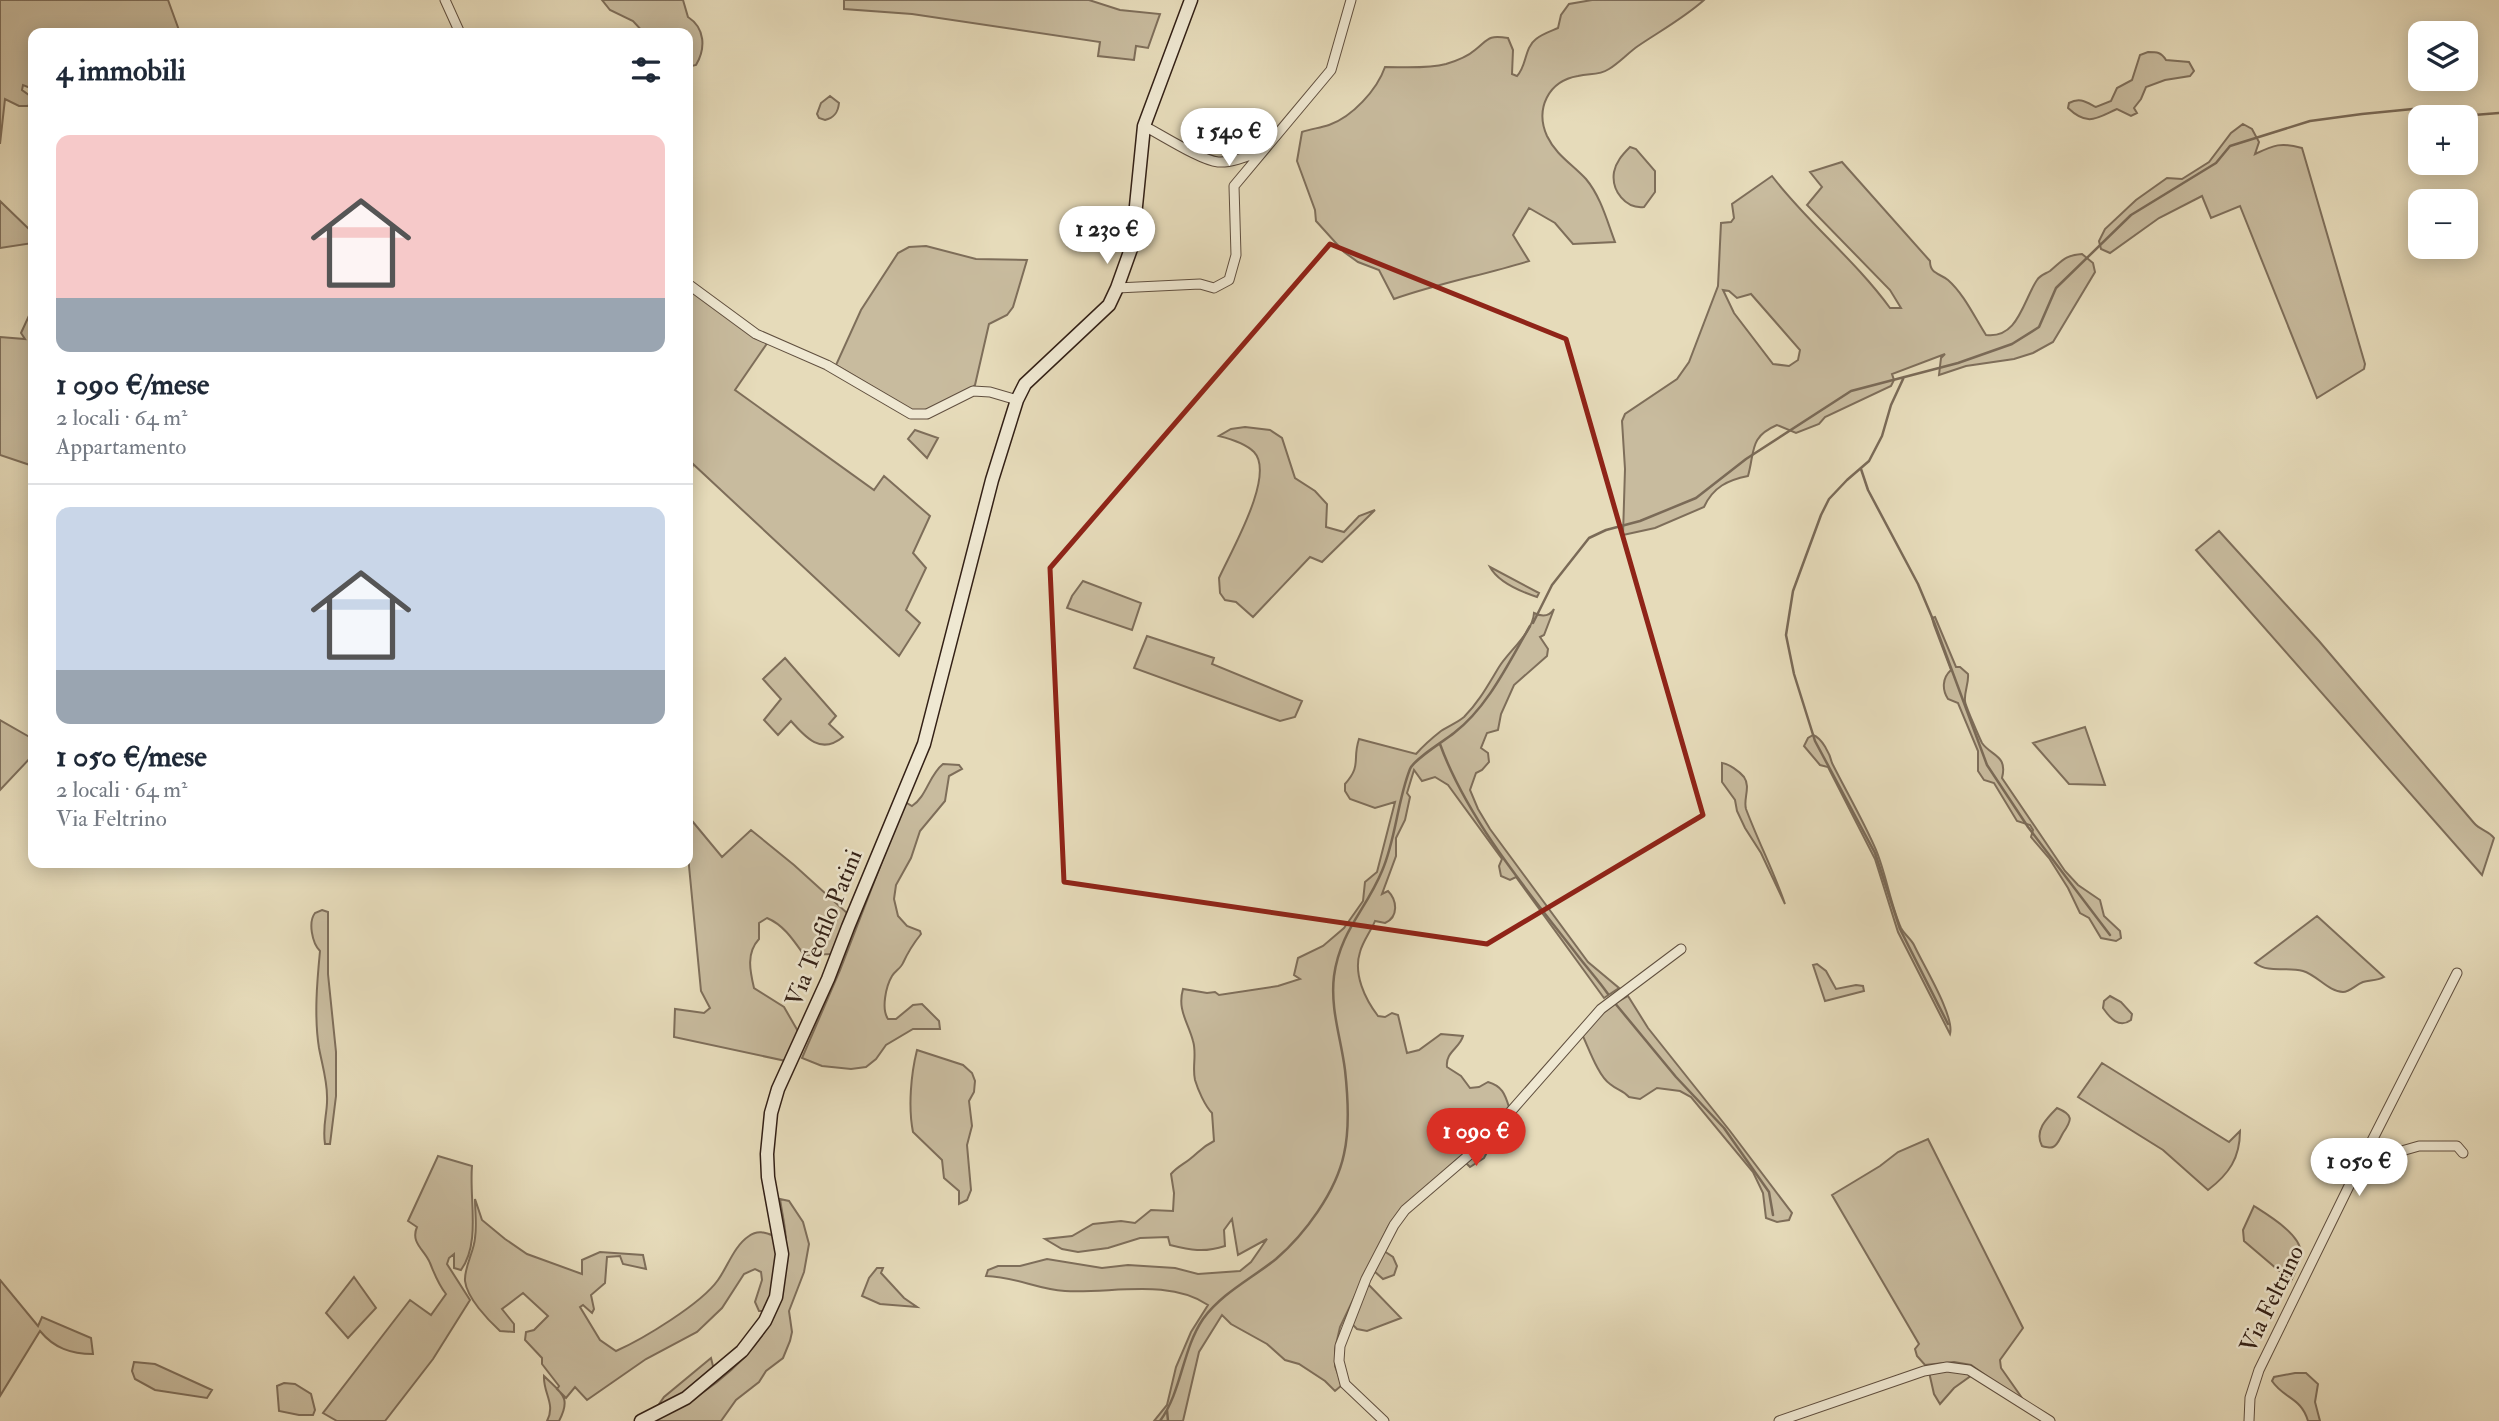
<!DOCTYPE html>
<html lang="it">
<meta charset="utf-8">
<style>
:root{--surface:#fff;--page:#f6f6f7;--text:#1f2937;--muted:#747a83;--line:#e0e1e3;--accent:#d93025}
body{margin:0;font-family:"IM FELL Double Pica",serif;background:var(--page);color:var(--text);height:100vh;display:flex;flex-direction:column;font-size:26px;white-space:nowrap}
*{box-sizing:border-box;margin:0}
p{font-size:23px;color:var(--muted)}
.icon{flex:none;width:38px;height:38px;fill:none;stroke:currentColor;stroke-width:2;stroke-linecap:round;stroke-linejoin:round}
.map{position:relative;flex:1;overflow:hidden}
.drawer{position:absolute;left:28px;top:28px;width:665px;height:840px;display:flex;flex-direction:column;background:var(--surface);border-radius:14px;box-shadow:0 4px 18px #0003}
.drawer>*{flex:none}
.tools{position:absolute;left:2408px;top:21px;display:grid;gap:14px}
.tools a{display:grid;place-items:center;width:70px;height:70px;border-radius:14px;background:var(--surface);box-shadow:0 4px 18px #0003;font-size:35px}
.price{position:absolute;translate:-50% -60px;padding:0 16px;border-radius:24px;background:#fff;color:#222;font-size:23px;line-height:46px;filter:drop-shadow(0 2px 4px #0008)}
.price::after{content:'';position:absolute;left:50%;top:42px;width:21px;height:16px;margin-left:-10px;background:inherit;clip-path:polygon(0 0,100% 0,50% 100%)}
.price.current{background:var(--accent);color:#fff}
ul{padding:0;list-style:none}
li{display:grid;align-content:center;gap:14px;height:371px;padding:0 28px}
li+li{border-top:2px solid var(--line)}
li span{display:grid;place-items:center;height:217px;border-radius:14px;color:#555}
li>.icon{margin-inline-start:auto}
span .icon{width:126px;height:126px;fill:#fffc;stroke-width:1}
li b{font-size:30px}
h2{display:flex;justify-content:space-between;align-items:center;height:84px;padding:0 28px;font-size:30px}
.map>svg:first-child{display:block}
.green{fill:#c8bb9e;stroke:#7e6e5a;stroke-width:2;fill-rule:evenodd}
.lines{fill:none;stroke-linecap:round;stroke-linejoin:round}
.stream{stroke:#7a6a57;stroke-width:2.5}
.street-casing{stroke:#604f3f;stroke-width:11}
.secondary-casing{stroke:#332016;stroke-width:15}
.street{stroke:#efe8d2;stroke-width:9}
.secondary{stroke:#efe8d2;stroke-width:12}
.marked{fill:none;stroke:#8f2418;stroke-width:5;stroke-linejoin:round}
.labels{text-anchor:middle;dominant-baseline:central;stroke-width:5;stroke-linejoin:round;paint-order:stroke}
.street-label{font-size:24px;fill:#332016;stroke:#efe8d2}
</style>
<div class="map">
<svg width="2499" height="1421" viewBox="0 0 2499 1421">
<rect width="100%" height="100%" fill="#e6dbba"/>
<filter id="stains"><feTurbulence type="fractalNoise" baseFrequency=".00286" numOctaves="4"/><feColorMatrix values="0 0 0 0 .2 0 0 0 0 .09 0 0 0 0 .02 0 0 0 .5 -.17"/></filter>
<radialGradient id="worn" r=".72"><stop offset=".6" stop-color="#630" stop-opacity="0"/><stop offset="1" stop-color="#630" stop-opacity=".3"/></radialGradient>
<path class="green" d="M0 0H168L180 33H33V89L23 85 22 90 33 98 28 106H19L5 99 0 144Z
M602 0H683L688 17C705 28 706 48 696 65L688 67V33H644L633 21 610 10Z
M844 0H1089L1120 10 1160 14 1148 48 1136 46 1134 60 1098 56 1100 42 912 14 844 9Z
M1592 0H1704C1684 18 1660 31 1638 46 1628 53 1619 63 1609 69 1598 76 1590 73 1578 76 1548 81 1535 109 1547 136 1556 155 1572 164 1586 179 1601 197 1607 221 1615 242L1573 244 1555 223 1529 208 1513 235 1529 261C1484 275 1439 283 1394 299L1379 270 1358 262 1344 252 1316 221 1315 210 1297 161 1302 132C1310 129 1320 128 1329 125 1352 117 1377 90 1385 67 1404 67 1427 69 1446 64 1456 61 1467 57 1475 50 1489 39 1487 35 1508 38L1513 50 1512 74 1517 76C1527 66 1524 48 1536 39 1542 34 1551 31 1558 28L1561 15 1569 4Z
M2148 52C2157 52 2161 52 2166 60L2189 62 2194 71 2190 76 2165 80 2146 87 2141 99 2134 108 2137 113 2131 116 2117 109C2097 118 2088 127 2068 108L2069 103C2080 97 2086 102 2096 107L2111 101 2117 88 2132 80 2140 55Z
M830 96 839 103C838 113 834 118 825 120L819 118 817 114 821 103Z
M2243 124 2252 129 2259 142 2255 154C2274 145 2281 142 2302 148L2365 364 2364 369 2317 398 2240 206 2211 218 2202 196 2159 218 2110 253 2101 249 2099 241 2105 229 2136 200 2167 178 2182 179 2209 162 2231 133Z
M1630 147 1636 149 1655 171V192L1644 207C1626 209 1611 191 1614 172 1616 162 1622 155 1630 147Z
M1842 162 1930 261C1930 274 1939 273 1948 280 1964 294 1975 318 1986 335 2018 339 2023 301 2037 280 2040 275 2045 274 2050 271 2062 261 2065 255 2082 254L2093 263 2095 272 2053 342 2033 353 2014 359 1966 366 1939 375 1941 358 1945 354 1892 374 1894 380 1891 386 1825 417 1819 424 1796 433 1777 425C1749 437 1755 451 1748 476 1728 480 1713 487 1704 507L1655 528 1623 535 1625 469 1622 421 1625 414 1677 379 1689 362 1718 286 1721 223 1731 222 1734 218 1732 204 1772 176C1808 223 1855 260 1890 308H1901L1890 290 1807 205 1822 187 1810 172ZM1723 290 1729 291 1737 298 1751 294 1800 350 1798 360 1789 366 1773 364 1734 313Z
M0 201 33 233V243L0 248Z
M926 246 976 259 1027 260 1013 307 1007 315 989 324 975 385C960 401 937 408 915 412L836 365 861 310 898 253 909 247Z
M688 285 768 342 735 390 874 490 884 476 930 516 913 553 926 568 906 610 920 623 899 656 693 464 688 486Z
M33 307V466L0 455V337L25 339 21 333Z
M1245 427 1270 430 1282 438 1295 478 1315 491 1327 504 1326 527 1344 532 1359 516 1375 510 1322 562 1310 557 1253 617 1236 602 1225 600 1220 593 1219 578C1230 553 1276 475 1254 452 1245 443 1231 439 1219 436L1231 429Z
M915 430 938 438 927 458 908 439Z
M2219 531 2319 641 2474 823C2480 830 2489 831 2494 838L2482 875 2196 550Z
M1490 567 1539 593 1537 597C1522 592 1498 582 1490 567Z
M1083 581 1141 603 1132 630 1067 608 1072 596Z
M1554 609 1544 635 1540 637 1548 649 1547 656 1514 685 1501 714 1498 730 1487 733 1481 748 1488 753 1489 762 1482 770 1476 773 1470 790 1478 809 1490 829 1588 962 1619 988 1604 998 1516 877 1510 880 1501 876 1499 866 1502 859 1448 785 1435 777 1422 781 1414 770 1407 793 1410 797 1405 820 1396 838V856L1382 894 1388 891C1397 900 1399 917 1385 923L1375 921C1371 931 1363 941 1360 952 1353 974 1365 999 1378 1016L1385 1017 1392 1013 1398 1015 1407 1053 1419 1050 1441 1034 1463 1036C1460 1048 1445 1052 1447 1067L1461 1076 1470 1088 1479 1087 1488 1082C1502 1086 1505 1094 1509 1107L1486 1132 1493 1141 1484 1158 1470 1167 1460 1157 1401 1209 1388 1227 1340 1327 1335 1349V1366L1342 1385 1335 1391 1325 1381 1299 1364 1285 1360 1267 1344 1231 1324 1222 1315 1199 1352 1183 1421H1154L1167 1405 1176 1367 1191 1332 1208 1305C1168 1278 1110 1294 1065 1291 1036 1289 1017 1277 986 1276L988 1270 998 1266H1020L1047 1259 1102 1268 1128 1265 1175 1268 1198 1274 1240 1271 1251 1262 1267 1239 1238 1255 1232 1219 1224 1230 1225 1246C1204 1253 1190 1250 1170 1245L1168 1237 1140 1238 1108 1248 1078 1252 1062 1249 1045 1239 1072 1236 1093 1224 1121 1221 1135 1223 1151 1210 1173 1211 1174 1193 1171 1174C1177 1167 1184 1164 1190 1159 1200 1151 1202 1147 1214 1141L1212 1113C1205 1106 1198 1090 1195 1080 1192 1067 1197 1054 1193 1041 1188 1022 1177 1010 1183 989L1207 993 1215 992 1219 995 1278 986 1300 979 1294 975 1298 958 1323 946 1344 928 1363 901 1365 882 1377 872 1395 802 1375 808 1350 799 1345 791V784C1362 765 1352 760 1359 739L1416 754C1424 745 1432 738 1441 731 1448 726 1457 723 1464 717 1479 702 1488 685 1499 667 1509 651 1533 632 1534 613 1542 617 1549 617 1554 609Z
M1935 617 1956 667H1960L1968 674C1969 683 1964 692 1965 701 1965 705 1980 739 1982 743 1991 756 2008 755 2002 778L2065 871 2078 885 2100 900 2104 916 2120 931 2121 938 2116 941 2101 938 2089 918 2080 913 2068 888 2049 858 2031 837 2033 830 2030 825 2017 821 1994 783 1984 780 1978 771V751L1958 703 1948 699C1942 690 1942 678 1951 670L1934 625 1932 618Z
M1147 636 1214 658 1212 664 1302 701 1295 717 1280 721 1134 668Z
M785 658 836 716 829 724 843 737C821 755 806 738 791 721L778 735 764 720 781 699 763 679Z
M0 720 33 739V755L0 790Z
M2085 727 2105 785 2069 784 2033 743Z
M1813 735C1822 738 1830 754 1832 763 1846 791 1864 822 1876 850 1886 874 1891 906 1901 928 1904 934 1911 939 1914 945 1922 963 1955 1016 1950 1034L1898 932 1875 859 1828 767 1820 765 1804 746 1808 738Z
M1722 763C1729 764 1739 771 1744 777 1751 787 1743 799 1746 809 1758 841 1774 872 1785 904L1761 853 1745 828 1737 811 1735 800 1722 782Z
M943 764 959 765 962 769 949 776 945 801 920 831 911 858 896 885 894 899 898 916 907 926 920 931 921 934C913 944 908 952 903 963 901 968 895 971 892 976 886 986 881 1009 888 1019H896L913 1005 922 1004 939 1021 940 1029H913L886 1045 876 1059 866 1067 851 1069 822 1066 802 1058 840 970 905 802 912 806C927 796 929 775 943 764Z
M688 816 722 857 751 830 794 865 847 913 833 954 804 955C794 941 784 925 767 918L759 923V939C746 953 750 971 754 988L784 1007 799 1033 786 1061 674 1037 675 1009 704 1013 710 1008 701 991 689 866Z
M322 910 328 912V974L336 1052V1096L330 1144H325C322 1124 328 1113 327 1096 327 1080 322 1064 319 1048 314 1017 317 982 320 951 312 943 308 922 315 913Z
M2317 916 2384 977C2377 981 2370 980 2363 982 2355 985 2350 992 2343 992 2329 992 2317 975 2303 971 2286 966 2270 974 2255 963Z
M1817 964 1826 971 1836 989 1856 985 1863 986 1864 991 1825 1001 1813 965Z
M1628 996 1648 1028 1730 1131 1792 1213 1789 1220 1777 1222 1766 1218 1763 1193 1753 1172 1691 1097 1680 1091 1657 1088 1640 1099 1629 1097C1623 1090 1617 1090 1610 1084 1598 1076 1588 1046 1581 1032L1612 1005Z
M2110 996 2121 1002 2132 1014 2131 1020C2119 1029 2110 1018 2103 1008L2104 1001Z
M917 1050 963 1065 972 1073 975 1081 974 1092 969 1101 972 1126 967 1145 971 1190 967 1200 959 1204V1191L944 1178 942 1160 913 1132C908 1107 911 1074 917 1050Z
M2102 1063 2229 1142 2240 1131C2240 1158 2229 1174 2208 1190L2163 1150 2078 1097Z
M2057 1108C2074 1115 2072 1120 2063 1133 2060 1138 2058 1145 2053 1147 2051 1148 2044 1147 2042 1146 2034 1131 2046 1119 2057 1108Z
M1928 1139 2023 1328 2000 1360 2001 1368 2027 1405 1971 1365 1954 1362 1925 1365 1917 1356 1915 1349 1919 1344 1832 1195 1880 1166 1898 1152Z
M438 1156 472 1166C469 1199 481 1242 461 1270L454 1268V1254L449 1258 447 1264 470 1300 433 1359 385 1421H337L323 1413 410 1300 431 1315 446 1294C438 1284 435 1275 430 1263 425 1250 410 1243 417 1227L408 1221Z
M475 1199 482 1220 505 1239 527 1254 582 1274V1260L600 1252 643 1255 646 1269 623 1264 620 1256 607 1257 605 1283 591 1295 594 1309 592 1313 583 1305 580 1307 600 1340 616 1351C643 1339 701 1304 718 1280 728 1266 734 1246 749 1236 757 1230 765 1232 774 1236 779 1267 776 1281 765 1311H759L755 1302 762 1280 761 1272 755 1269 744 1274 722 1308 697 1332 646 1359 587 1400 575 1387 566 1398 557 1389 559 1386 542 1364V1358L525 1340 526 1332 534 1330 548 1316 523 1293 502 1309 514 1324V1332L500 1331C488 1320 467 1298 465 1281 464 1267 474 1252 475 1238 477 1225 475 1212 475 1199Z
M780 1199 789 1201 803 1222 809 1244 804 1272 789 1311 792 1332 790 1341 783 1358 766 1371 759 1382 736 1400 721 1421H652C695 1401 743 1369 768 1326 774 1315 784 1262 786 1247 787 1232 782 1214 780 1199Z
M2254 1206C2268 1215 2302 1235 2301 1254 2300 1263 2295 1273 2291 1281L2244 1241 2243 1230Z
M1384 1251 1393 1257 1397 1266 1394 1275 1383 1279 1373 1270Z
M877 1268H883L881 1273 904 1298 917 1307 880 1304 862 1296 869 1278Z
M354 1277 376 1308 348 1338 326 1313Z
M0 1280 38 1326 42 1317 91 1338 93 1354C71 1354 54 1348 40 1331L0 1396Z
M1367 1283 1401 1318 1367 1331 1357 1329 1352 1324Z
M711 1358 714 1370 687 1391 657 1407 664 1397Z
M134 1362 155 1364 212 1390 207 1398 155 1390 135 1379 132 1371Z
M1952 1368 1972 1375 1954 1388 1940 1404 1934 1394 1929 1372Z
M2295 1373H2306L2318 1384 2315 1402 2320 1421H2308C2301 1397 2284 1399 2272 1381L2274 1377Z
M544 1376C561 1393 572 1397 559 1421H547C556 1404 543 1393 544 1376Z
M284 1383 295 1384 311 1394 315 1410 313 1415H299L279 1411 277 1386Z"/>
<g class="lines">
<path class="stream" d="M1904 377 1891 405 1882 436 1869 461 1847 480 1829 499 1821 515 1793 591 1786 635 1794 674 1815 741 1875 853 1900 929 1948 1024
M1861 469 1868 490 1918 584 1934 622 1987 765 2028 827 2110 935
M1533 623 1552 585 1589 538 1606 530 1640 521 1696 498 1746 459 1851 391 1958 363 2012 344 2039 327 2056 288 2131 215 2216 163 2230 146 2310 121 2362 114 2423 108 2474 115 2499 113
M1440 744C1467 819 1529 893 1578 956 1588 969 1599 981 1608 994
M1614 1002 1676 1077 1724 1128 1769 1192 1773 1215
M1167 1410 1168 1421
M1160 1421C1182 1391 1182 1350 1203 1319 1222 1293 1251 1279 1276 1259 1305 1234 1336 1192 1344 1154 1350 1128 1348 1097 1345 1070 1341 1038 1330 1009 1334 976 1340 931 1366 910 1382 871 1396 839 1397 802 1410 769 1414 759 1444 741 1454 733 1488 707 1509 662 1530 626"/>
<g class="street-casing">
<path id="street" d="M445 0 460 33
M1144 126C1162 135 1200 160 1218 162 1232 163 1248 156 1261 151
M688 284 756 334 827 365 911 414H927L973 391 990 392 1017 400
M1117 288 1200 284 1214 288 1229 280 1236 255 1234 186 1331 70 1351 0
M2368 1148 2398 1152 2419 1146H2457L2463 1153
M1384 1421 1345 1384 1339 1361 1340 1346 1366 1279 1394 1225 1405 1210 1483 1143 1601 1009 1681 949
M1779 1421 1924 1371 1947 1367 1969 1370 2050 1421
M2249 1421 2250 1398 2259 1370 2349 1186 2457 973"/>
</g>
<g class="secondary-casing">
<path id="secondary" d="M641 1421 686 1398 742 1351 765 1321 776 1297 782 1254 768 1177 767 1154 771 1113 778 1089 828 979 848 927 924 744 992 480 1017 400 1025 384 1109 305 1117 288 1132 246 1144 126 1191 0"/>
</g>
<use href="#street" class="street"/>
<use href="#secondary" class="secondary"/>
</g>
<path class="marked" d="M1330 244 1566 339 1703 815 1487 944 1064 882 1050 568Z"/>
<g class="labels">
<g class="street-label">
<text transform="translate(824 928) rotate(-68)">Via Teofilo Patini</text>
<text transform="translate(2272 1299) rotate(-64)">Via Feltrino</text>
</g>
</g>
<rect width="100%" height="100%" filter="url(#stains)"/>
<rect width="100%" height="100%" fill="url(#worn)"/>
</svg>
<div class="tools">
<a><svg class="icon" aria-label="layers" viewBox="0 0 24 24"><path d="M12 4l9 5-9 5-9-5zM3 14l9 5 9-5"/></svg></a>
<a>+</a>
<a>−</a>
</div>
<b class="price" style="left:1229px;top:168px">1 540 €</b>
<b class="price" style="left:1107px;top:266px">1 230 €</b>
<b class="price current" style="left:1476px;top:1168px">1 090 €</b>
<b class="price" style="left:2359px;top:1198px">1 050 €</b>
<section class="drawer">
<h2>4 immobili<svg class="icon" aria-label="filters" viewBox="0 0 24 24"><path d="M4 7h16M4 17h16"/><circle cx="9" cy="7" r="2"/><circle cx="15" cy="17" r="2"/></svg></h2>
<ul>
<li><span style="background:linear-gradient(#f6c9c9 75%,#9aa5b1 0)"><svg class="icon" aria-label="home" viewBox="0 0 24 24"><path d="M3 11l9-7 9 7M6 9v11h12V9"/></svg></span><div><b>1 090 €/mese</b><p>2 locali · 64 m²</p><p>Appartamento</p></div></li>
<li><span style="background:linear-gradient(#c9d6e8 75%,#9aa5b1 0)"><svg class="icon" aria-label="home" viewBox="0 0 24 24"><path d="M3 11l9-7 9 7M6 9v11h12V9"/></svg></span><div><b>1 050 €/mese</b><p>2 locali · 64 m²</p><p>Via Feltrino</p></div></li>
</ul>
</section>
</div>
